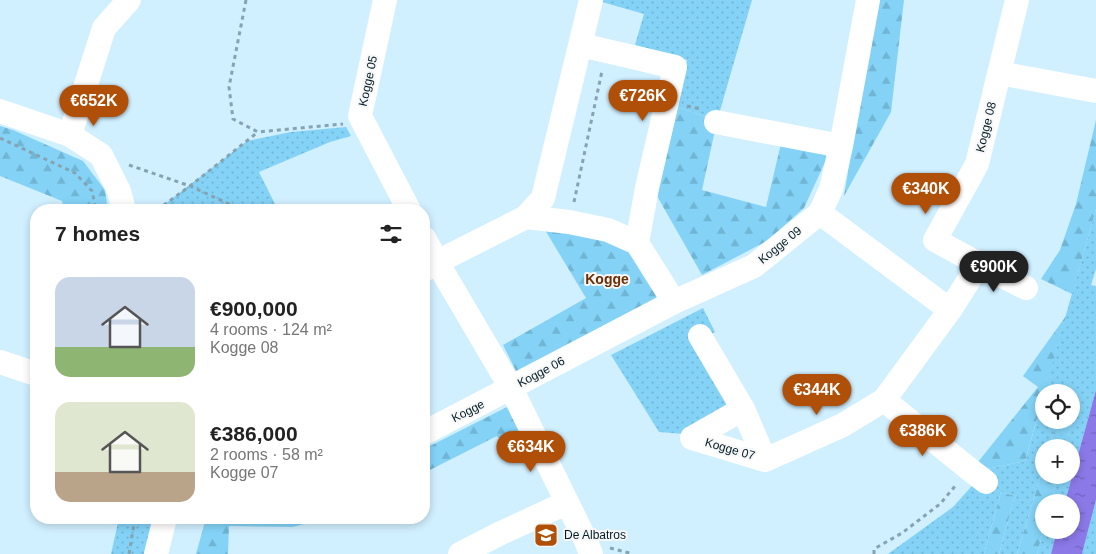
<!DOCTYPE html>
<meta charset="utf-8">
<style>
:root{--surface:#fff;--page:#f6f6f6;--text:#222;--muted:#767676;--accent:#b05008}
body{margin:0;font-family:Helvetica,sans-serif;background:var(--page);color:var(--text);height:100vh;display:flex;flex-direction:column;font-size:19px;white-space:nowrap}
*{box-sizing:border-box;margin:0}
p{font-size:16px;color:var(--muted)}
.icon{flex:none;width:28px;height:28px;fill:none;stroke:currentColor;stroke-width:2;stroke-linecap:round;stroke-linejoin:round}
.map{position:relative;flex:1;overflow:hidden}
.side{position:absolute;left:30px;top:204px;width:400px;height:320px;display:flex;flex-direction:column;background:var(--surface);border-radius:20px;box-shadow:0 2px 8px #0003}
.side>*{flex:none}
.controls{position:absolute;left:1035px;top:384px;display:grid;gap:10px}
.controls a{display:grid;place-items:center;width:45px;height:45px;border-radius:50%;background:var(--surface);box-shadow:0 2px 8px #0003;font-size:25px}
.price{position:absolute;translate:-50% -42px;padding:0 11px;border-radius:18px;background:var(--accent);color:#fff;font-size:16px;line-height:32px;filter:drop-shadow(0 1px 2px #0008)}
.price::after{content:'';position:absolute;left:50%;top:30px;width:15px;height:11px;margin-left:-8px;background:inherit;clip-path:polygon(0 0,100% 0,50% 100%)}
.price.active{background:#222;color:#fff}
ul{padding:0;list-style:none}
li{display:flex;align-items:center;gap:15px;height:125px;padding:0 25px}
li span{display:grid;place-items:center;flex:none;width:140px;height:100px;border-radius:15px;color:#555}
li>.icon{margin-inline-start:auto}
span .icon{width:60px;height:60px;fill:#fffc;stroke-width:1}
li b{font-size:21px}
h2{display:flex;justify-content:space-between;align-items:center;height:60px;padding:0 25px;font-size:21px}
.map>svg:first-child{display:block}
.grass{fill:url(#grass-dots)}
.forest{fill:url(#forest-firs)}
.water{fill:url(#water-ripples)}
.lines{fill:none;stroke-linecap:round;stroke-linejoin:round}
.path{stroke:#85a3b0;stroke-width:3;stroke-dasharray:4 4;stroke-linecap:butt}
.minor{stroke:#fff;stroke-width:24}
.labels{text-anchor:middle;dominant-baseline:central;stroke-width:4;stroke-linejoin:round;paint-order:stroke}
.street-label{font-size:12px;fill:#021d27;stroke:#f7f7f7}
.poi-label{font-size:12px;fill:#021d27;stroke:#f7f7f7;text-anchor:start}
.neighbourhood-label{font-size:14px;font-weight:bold;fill:#6b2e03;stroke:#f7f7f7}
</style>
<div class="map">
<svg width="1096" height="554" viewBox="0 0 1096 554">
<defs>
<pattern id="grass-dots" width="8" height="8" patternUnits="userSpaceOnUse" patternTransform="scale(1.25)"><rect width="8" height="8" fill="#84d3f7"/><path d="M2 2h.1M6 6h.1" fill="none" stroke="#70b5d4" stroke-width="1.8" stroke-linecap="round"/></pattern>
<pattern id="forest-firs" width="22" height="20" patternUnits="userSpaceOnUse" patternTransform="scale(1.25)"><rect width="22" height="20" fill="#84d3f7"/><path d="M5 1l3.5 6h-7zM16 11l3.5 6h-7z" fill="#70b5d4"/></pattern>
<pattern id="water-ripples" width="26" height="14" patternUnits="userSpaceOnUse" patternTransform="scale(1.25)"><rect width="26" height="14" fill="#8b79e8"/><path d="M2 4q2-2 4 0t4 0M15 11q2-2 4 0t4 0" fill="none" stroke="#6f63bc"/></pattern>
</defs>
<rect width="100%" height="100%" fill="#d0efff"/>
<path class="grass" d="M602 0H752L717 121 678 107 687 60 635 45 644 14 602 2Z
M346 127 351 136 330 142 259 172 278 210H157L247 141 291 132Z
M1096 209V269L1091 285 1096 286V390L1065 502H1051L1058 475H1071V448L1065 447 1076 410 1071 408V392H1044Z
M703 308 715 332 700 339 728 405 684 434 659 432 611 355Z
M1044 395V420H1057L1049 447 1044 448V465L1017 554H999L1015 496 1001 492 984 554H888L953 507 987 469 1025 461Z
M1096 500V554H1082Z
M119 518H155L146 554H111Z
M1044 528V530H1057L1051 554H1037Z"/>
<path class="forest" d="M877 0H904L891 112 844 196Z
M678 107 717 121 702 190 766 207 783 135 828 145 826 160 804 208 767 241 702 275 657 196Z
M1096 120V209L1072 294 1041 279 1060 250 1076 204Z
M0 126 13 130 83 161 105 190 108 210H64L62 201 0 176Z
M559 209 574 231 631 242 659 297 516 371 503 345 586 298 542 225 543 219Z
M1066 316 1025 461 987 469 978 462 1038 387 1023 376Z
M507 407 527 443 508 450 497 436 424 473V449Z
M1071 408 1076 410 1065 447H1049L1057 420H1071Z
M1044 465V475H1058L1051 502H1044V528L1037 554H1017Z
M1001 492 1015 496 999 554H984Z
M206 518H326L293 527 229 526 228 554H196Z"/>
<path class="water" d="M1096 390V500L1082 554H1051L1057 530H1071V502H1065Z"/>
<g class="lines">
<path class="path" d="M246 0 229 87 233 119 258 132 343 124
M687 106 701 109
M0 138 75 173 92 191 96 210
M129 165 190 186 242 210
M574 202 602 71
M157 210 190 186 258 132
M610 548 633 554
M129 554 135 518
M874 554V549L902 533 940 504 956 485"/>
<path class="minor" d="M385 0 360 116 409 210
M581 45 675 67 647 188 637 243
M999 73 1096 91
M0 111 70 135 101 155 119 191 124 210
M716 122 841 146
M70 135 104 28 129 0
M820 213 950 310 979 264 935 240 977 164 1017 0
M526 217 543 198 591 0
M424 238 437 262 424 270
M979 264 1026 288
M700 336 743 409 765 460 843 425 884 400 950 310
M0 362 36 374
M884 400 969 469 986 482
M743 409 692 438 765 460
M424 433 674 302 754 266 820 213 831 189 841 146 868 0
M156 554 165 518
M460 554 501 533 566 503
M591 554 586 541 511 388 437 262 526 217 569 222 608 230 637 243 674 302"/>
</g>
<defs>
<g id="school-square" transform="scale(1.25)"><rect x="-9" y="-9" width="18" height="18" rx="4" fill="#b05008" stroke="#f7f7f7"/><path d="M0-5L7-2L0 1L-7-2ZM-4 1L0 2.5L4 1V4Q0 6-4 4Z" fill="#fff"/></g>
</defs>
<g fill-rule="evenodd">
<use href="#school-square" x="546" y="535"/>
</g>
<g class="labels">
<g class="street-label">
<text transform="translate(368 81) rotate(-78)">Kogge 05</text>
<text transform="translate(986 127) rotate(-76)">Kogge 08</text>
<text transform="translate(780 245) rotate(-39)">Kogge 09</text>
<text transform="translate(541 372) rotate(-28)">Kogge 06</text>
<text transform="translate(468 411) rotate(-27)">Kogge</text>
<text transform="translate(730 449) rotate(16)">Kogge 07</text>
</g>
<g class="poi-label">
<text x="564" y="535">De Albatros</text>
</g>
<g class="neighbourhood-label">
<text x="607" y="279">Kogge</text>
</g>
</g>
</svg>
<div class="controls">
<a><svg class="icon" aria-label="locate" viewBox="0 0 24 24"><circle cx="12" cy="12" r="6"/><path d="M12 2v4M12 18v4M2 12h4M18 12h4"/></svg></a>
<a>+</a>
<a>−</a>
</div>
<b class="price" style="left:643px;top:122px">€726K</b>
<b class="price" style="left:94px;top:127px">€652K</b>
<b class="price" style="left:926px;top:215px">€340K</b>
<b class="price active" style="left:994px;top:293px">€900K</b>
<b class="price" style="left:817px;top:416px">€344K</b>
<b class="price" style="left:923px;top:457px">€386K</b>
<b class="price" style="left:531px;top:473px">€634K</b>
<section class="side">
<h2>7 homes<svg class="icon" aria-label="filters" viewBox="0 0 24 24"><path d="M4 7h16M4 17h16"/><circle cx="9" cy="7" r="2"/><circle cx="15" cy="17" r="2"/></svg></h2>
<ul>
<li><span style="background:linear-gradient(#c9d6e8 70%,#8fb573 0)"><svg class="icon" aria-label="home" viewBox="0 0 24 24"><path d="M3 11l9-7 9 7M6 9v11h12V9"/></svg></span><div><b>€900,000</b><p>4 rooms · 124 m²</p><p>Kogge 08</p></div></li>
<li><span style="background:linear-gradient(#dfe7d0 70%,#b9a48a 0)"><svg class="icon" aria-label="home" viewBox="0 0 24 24"><path d="M3 11l9-7 9 7M6 9v11h12V9"/></svg></span><div><b>€386,000</b><p>2 rooms · 58 m²</p><p>Kogge 07</p></div></li>
</ul>
</section>
</div>
